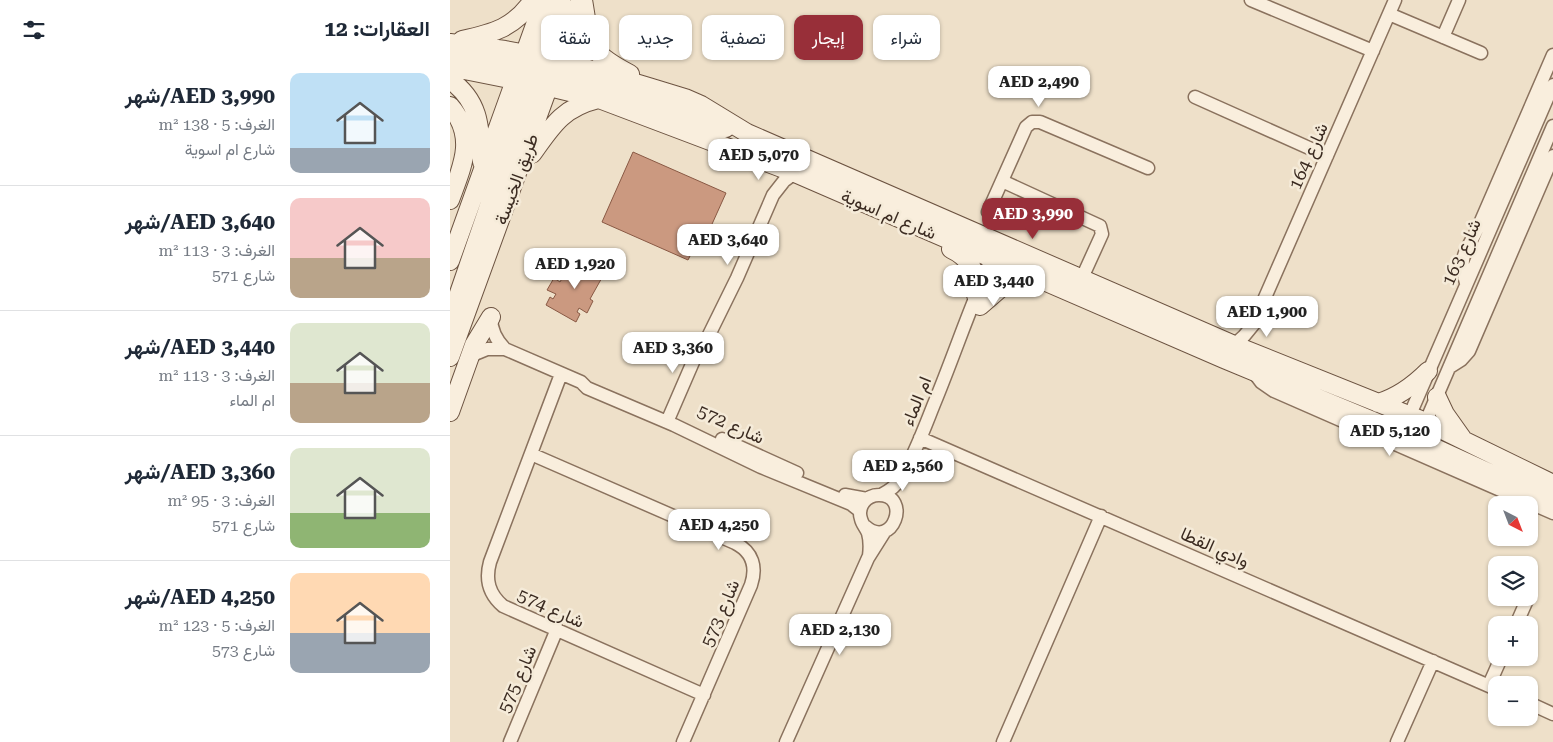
<!DOCTYPE html>
<html lang="ar">
<meta charset="utf-8">
<style>
:root{--surface:#fff;--page:#f2f2f3;--text:#1f2937;--muted:#747a83;--line:#e0e1e3;--accent:#982f39}
body{margin:0;font-family:"Roboto Serif",Vazirmatn,serif;background:var(--page);color:var(--text);direction:rtl;height:100vh;display:flex;flex-direction:column;font-size:19px;white-space:nowrap}
*{box-sizing:border-box;margin:0}
p{font-size:16px;color:var(--muted)}
.icon{flex:none;width:28px;height:28px;fill:none;stroke:currentColor;stroke-width:2;stroke-linecap:round;stroke-linejoin:round}
.map{position:relative;flex:1;overflow:hidden;direction:ltr}
.drawer{display:flex;flex-direction:column;background:var(--surface);width:450px}
.drawer>*{flex:none}
.banner{position:absolute;left:15px;top:15px;width:475px;height:45px;direction:rtl;display:flex;gap:10px}
.needle{width:32px;rotate:138deg}
.fabs{position:absolute;left:1038px;top:496px;display:grid;gap:10px}
.fabs a{display:grid;place-items:center;width:50px;height:50px;border-radius:10px;background:var(--surface);box-shadow:0 1px 4px #0004;font-size:25px}
.price{position:absolute;translate:-50% -42px;padding:0 11px;border-radius:10px;background:#fff;color:#222;font-size:16px;line-height:32px;filter:drop-shadow(0 1px 2px #0008)}
.price::after{content:'';position:absolute;left:50%;top:30px;width:15px;height:11px;margin-left:-8px;background:inherit;clip-path:polygon(0 0,100% 0,50% 100%)}
.price.selected{background:var(--accent);color:#fff}
ul{padding:0;list-style:none}
li{display:flex;align-items:center;gap:15px;height:125px;padding:0 20px}
li+li{border-top:1px solid var(--line)}
li span{display:grid;place-items:center;flex:none;width:140px;height:100px;border-radius:10px;color:#555}
li>.icon{margin-inline-start:auto}
span .icon{width:60px;height:60px;fill:#fffc;stroke-width:1}
li b{font-size:21px}
h2{display:flex;justify-content:space-between;align-items:center;height:60px;padding:0 20px;font-size:21px}
.tag{padding:0 18px;border-radius:10px;background:var(--surface);box-shadow:0 1px 4px #0004;font-size:18px;line-height:45px}
.tag.selected{background:var(--accent);color:#fff}
main{display:flex;flex:1;min-height:0}
.map>svg:first-child{display:block}
.building{fill:#cb9980;stroke:#895944}
.lines{fill:none;stroke-linecap:round;stroke-linejoin:round}
.street-casing{stroke:#8a725e;stroke-width:15}
.secondary-casing{stroke:#6c5341;stroke-width:20}
.street{stroke:#f9eedd;stroke-width:12}
.secondary{stroke:#f9eedd;stroke-width:18}
.labels{text-anchor:middle;dominant-baseline:central;stroke-width:5;stroke-linejoin:round;paint-order:stroke}
.street-label{font-size:18px;fill:#3b2b21;stroke:#f5ebd9}
</style>
<main>
<div class="map">
<svg width="1103" height="742" viewBox="0 0 1103 742">
<rect width="100%" height="100%" fill="#eee0c9"/>
<path class="building" d="M183 152 276 193 249 253 243 250 238 260 152 222Z
M124 257 154 274 140 299 143 301 137 313 129 308 127 312 130 314 126 322 96 305 100 297 103 299 106 294 97 290 104 278 110 282Z"/>
<g class="lines">
<g class="street-casing">
<path id="street" d="M801 0 923 51
M939 14 1031 53
M993 37 1009 0
M745 97 877 156
M552 181 650 226 652 234 632 278
M538 212 576 127 582 122H590L698 168
M1016 283C1008 254 1016 253 1028 228L1103 55
M41 317C41 330 46 340 55 349
M784 345 794 336 803 325 945 0
M20 356 37 349H55L131 382 137 388 224 425 311 467 401 504 410 511
M1000 367 1011 360 1019 351 1103 156
M111 374 40 562C35 580 39 594 53 606L254 695
M805 374 811 382 824 391 1103 513
M217 422 246 355 254 345 287 278 323 195 334 181 345 173
M952 433 1103 85
M470 438 1046 689
M272 439 347 473
M968 440 1103 126
M81 454 285 543C303 552 307 567 301 585L233 742
M395 495 417 499
M431 495C439 491 447 485 451 478 465 454 474 429 484 404 505 353 522 301 545 251
M415 526C443 551 462 495 429 495 416 495 407 507 411 519 412 524 416 528 418 533 420 540 420 548 419 556
M1066 625 1077 600
M1039 685 1051 658
M1079 703 1103 714
M60 742 107 629
M336 742 418 558 435 531
M553 742 651 516
M947 742 983 661"/>
</g>
<g class="secondary-casing">
<path id="secondary" d="M133 0C141 46 136 51 180 74
M12 40C44 33 64 28 83 0
M0 43 55 50 109 60 199 87 235 98 251 105 297 133 784 345 976 422 1103 484
M4 54 81 69
M0 67 99 87 149 99 345 173 774 359 952 433 1103 502
M90 67 95 45 111 0
M93 71 166 89 276 128
M0 80C30 101 30 128 32 162
M0 106C27 137 12 167 0 200
M82 154C102 126 112 108 148 99
M501 249C520 258 529 274 526 295
M0 261 94 0
M530 306 560 280 576 274
M1 334V322L7 299 81 84C83 72 85 61 75 53
M0 357 130 0
M987 397 995 414 1012 438
M928 403C948 397 963 386 978 371
M0 412 24 345 41 317"/>
</g>
<use href="#street" class="street"/>
<use href="#secondary" class="secondary"/>
</g>
<g class="labels">
<g class="street-label">
<text transform="translate(858 156) rotate(-66)">شارع 164</text>
<text transform="translate(66 179) rotate(-70)">طريق الخيسة</text>
<text transform="translate(439 214) rotate(23)">شارع ام اسوية</text>
<text transform="translate(1011 252) rotate(-66)">شارع 163</text>
<text transform="translate(466 401) rotate(-68)">ام الماء</text>
<text transform="translate(281 424) rotate(24)">شارع 572</text>
<text transform="translate(765 547) rotate(24)">وادي القطا</text>
<text transform="translate(101 608) rotate(24)">شارع 574</text>
<text transform="translate(270 613) rotate(-67)">شارع 573</text>
<text transform="translate(67 679) rotate(-67)">شارع 575</text>
</g>
</g>
</svg>
<div class="fabs">
<a><svg class="needle" viewBox="-14 -14 28 28"><path d="M0-13l5 13h-10z" fill="#e53935"/><path d="M0 13l5-13h-10z" fill="#747a83"/></svg></a>
<a><svg class="icon" aria-label="layers" viewBox="0 0 24 24"><path d="M12 4l9 5-9 5-9-5zM3 14l9 5 9-5"/></svg></a>
<a>+</a>
<a>−</a>
</div>
<b class="price" style="left:589px;top:108px">AED 2,490</b>
<b class="price" style="left:309px;top:181px">AED 5,070</b>
<b class="price selected" style="left:583px;top:240px">AED 3,990</b>
<b class="price" style="left:278px;top:266px">AED 3,640</b>
<b class="price" style="left:125px;top:290px">AED 1,920</b>
<b class="price" style="left:544px;top:307px">AED 3,440</b>
<b class="price" style="left:817px;top:338px">AED 1,900</b>
<b class="price" style="left:223px;top:374px">AED 3,360</b>
<b class="price" style="left:940px;top:457px">AED 5,120</b>
<b class="price" style="left:453px;top:492px">AED 2,560</b>
<b class="price" style="left:269px;top:551px">AED 4,250</b>
<b class="price" style="left:390px;top:656px">AED 2,130</b>
<div class="banner">
<a class="tag">شراء</a>
<a class="tag selected">إيجار</a>
<a class="tag">تصفية</a>
<a class="tag">جديد</a>
<a class="tag">شقة</a>
</div>
</div>
<section class="drawer">
<h2>العقارات: 12<svg class="icon" aria-label="filters" viewBox="0 0 24 24"><path d="M4 7h16M4 17h16"/><circle cx="9" cy="7" r="2"/><circle cx="15" cy="17" r="2"/></svg></h2>
<ul>
<li><span style="background:linear-gradient(#bfe0f5 75%,#9aa5b1 0)"><svg class="icon" aria-label="home" viewBox="0 0 24 24"><path d="M3 11l9-7 9 7M6 9v11h12V9"/></svg></span><div><b>AED 3,990/شهر</b><p>الغرف: 5 · 138 m²</p><p>شارع ام اسوية</p></div></li>
<li><span style="background:linear-gradient(#f6c9c9 60%,#b9a48a 0)"><svg class="icon" aria-label="home" viewBox="0 0 24 24"><path d="M3 11l9-7 9 7M6 9v11h12V9"/></svg></span><div><b>AED 3,640/شهر</b><p>الغرف: 3 · 113 m²</p><p>شارع 571</p></div></li>
<li><span style="background:linear-gradient(#dfe7d0 60%,#b9a48a 0)"><svg class="icon" aria-label="home" viewBox="0 0 24 24"><path d="M3 11l9-7 9 7M6 9v11h12V9"/></svg></span><div><b>AED 3,440/شهر</b><p>الغرف: 3 · 113 m²</p><p>ام الماء</p></div></li>
<li><span style="background:linear-gradient(#dfe7d0 65%,#8fb573 0)"><svg class="icon" aria-label="home" viewBox="0 0 24 24"><path d="M3 11l9-7 9 7M6 9v11h12V9"/></svg></span><div><b>AED 3,360/شهر</b><p>الغرف: 3 · 95 m²</p><p>شارع 571</p></div></li>
<li><span style="background:linear-gradient(#ffd9b3 60%,#9aa5b1 0)"><svg class="icon" aria-label="home" viewBox="0 0 24 24"><path d="M3 11l9-7 9 7M6 9v11h12V9"/></svg></span><div><b>AED 4,250/شهر</b><p>الغرف: 5 · 123 m²</p><p>شارع 573</p></div></li>
</ul>
</section>
</main>
